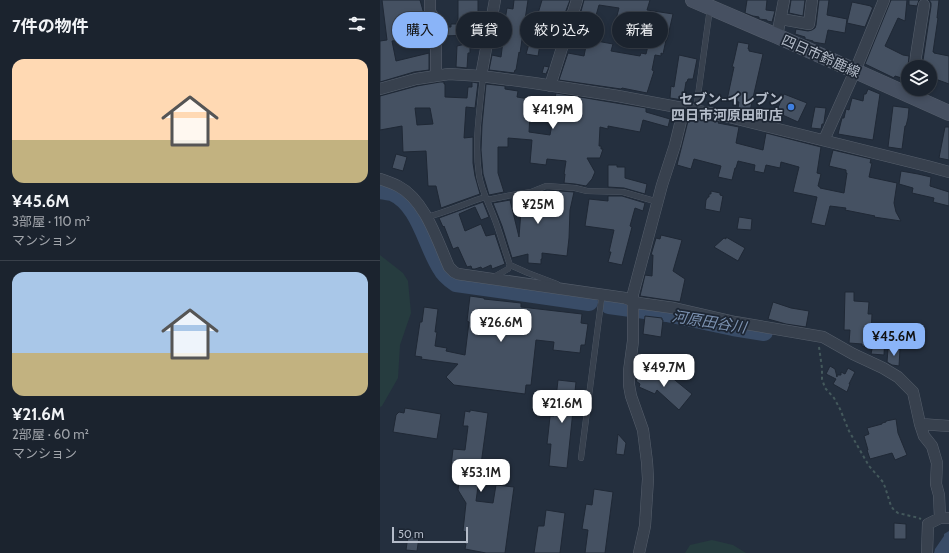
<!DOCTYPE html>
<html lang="ja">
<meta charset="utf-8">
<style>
:root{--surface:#1b232e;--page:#282f3a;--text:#f1f3f6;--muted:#a0a4aa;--line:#39404a;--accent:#8ab4f8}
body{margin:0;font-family:Cabin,"Noto Sans JP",sans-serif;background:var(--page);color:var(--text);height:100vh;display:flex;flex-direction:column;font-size:15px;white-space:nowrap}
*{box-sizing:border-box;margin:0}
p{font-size:13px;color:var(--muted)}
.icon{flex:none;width:22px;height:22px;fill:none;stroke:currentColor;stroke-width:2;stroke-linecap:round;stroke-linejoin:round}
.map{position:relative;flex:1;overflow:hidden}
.side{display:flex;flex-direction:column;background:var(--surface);width:380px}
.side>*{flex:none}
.banner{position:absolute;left:12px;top:12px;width:380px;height:36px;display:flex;gap:8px}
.buttons{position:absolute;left:521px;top:60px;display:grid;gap:8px}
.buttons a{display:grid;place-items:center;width:36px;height:36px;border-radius:50%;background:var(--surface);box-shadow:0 2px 6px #0003,0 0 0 1px var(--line);font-size:20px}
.scale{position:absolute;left:12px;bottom:10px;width:76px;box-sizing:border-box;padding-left:4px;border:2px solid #b4bcc9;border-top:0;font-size:11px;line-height:14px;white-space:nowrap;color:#b4bcc9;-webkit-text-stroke:3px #1d2633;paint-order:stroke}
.price{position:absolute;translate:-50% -34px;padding:0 9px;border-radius:8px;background:#fff;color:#222;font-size:13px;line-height:26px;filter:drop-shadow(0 1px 2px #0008)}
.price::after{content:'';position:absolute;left:50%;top:24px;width:12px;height:9px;margin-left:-6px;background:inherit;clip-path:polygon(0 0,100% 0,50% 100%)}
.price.current{background:var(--accent);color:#111}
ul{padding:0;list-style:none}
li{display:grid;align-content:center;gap:8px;height:212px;padding:0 12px}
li+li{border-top:1px solid var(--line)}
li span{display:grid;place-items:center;height:124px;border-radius:12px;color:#555}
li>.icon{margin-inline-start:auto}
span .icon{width:72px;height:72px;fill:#fffc;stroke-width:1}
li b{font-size:17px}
h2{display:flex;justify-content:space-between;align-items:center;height:48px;padding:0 12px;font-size:17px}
.chip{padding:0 14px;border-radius:18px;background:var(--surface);box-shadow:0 2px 6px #0003,0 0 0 1px var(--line);font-size:14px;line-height:36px}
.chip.current{background:var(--accent);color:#111}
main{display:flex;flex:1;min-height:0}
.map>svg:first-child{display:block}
.green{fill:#263c3f}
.water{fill:#394c67}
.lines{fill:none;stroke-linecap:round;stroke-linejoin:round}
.river{stroke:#394c67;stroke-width:18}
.building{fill:#455162;stroke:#1f2835;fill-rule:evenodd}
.lane-casing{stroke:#565f6c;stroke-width:6}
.street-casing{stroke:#565f6c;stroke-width:12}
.secondary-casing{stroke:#565f6c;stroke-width:16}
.path{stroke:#44595c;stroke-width:2;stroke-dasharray:3 3;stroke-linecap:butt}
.lane{stroke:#38414e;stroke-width:5.5}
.street{stroke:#38414e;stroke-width:11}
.secondary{stroke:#465061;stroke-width:15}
.shop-dot{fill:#3f7fe0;stroke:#1d2633;stroke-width:1.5}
.labels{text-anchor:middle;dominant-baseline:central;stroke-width:3.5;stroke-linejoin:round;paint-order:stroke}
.street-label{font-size:14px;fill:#b4bcc9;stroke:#1d2633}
.poi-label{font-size:14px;font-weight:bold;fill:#b4bcc9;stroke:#1d2633;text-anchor:end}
.water-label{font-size:15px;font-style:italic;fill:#7c92b1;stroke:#1d2633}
</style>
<main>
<section class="side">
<h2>7件の物件<svg class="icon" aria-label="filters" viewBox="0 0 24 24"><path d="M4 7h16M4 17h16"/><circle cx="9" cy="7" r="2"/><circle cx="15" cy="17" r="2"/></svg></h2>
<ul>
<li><span style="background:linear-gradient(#ffd9b3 65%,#c2b280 0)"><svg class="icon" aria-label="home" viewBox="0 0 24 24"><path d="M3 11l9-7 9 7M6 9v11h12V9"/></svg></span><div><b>¥45.6M</b><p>3部屋 · 110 m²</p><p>マンション</p></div></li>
<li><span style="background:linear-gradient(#a9c7e8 65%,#c2b280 0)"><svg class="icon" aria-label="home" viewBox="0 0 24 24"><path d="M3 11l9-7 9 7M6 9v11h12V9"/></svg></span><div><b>¥21.6M</b><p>2部屋 · 60 m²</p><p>マンション</p></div></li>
</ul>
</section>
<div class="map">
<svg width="569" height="553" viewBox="0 0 569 553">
<rect width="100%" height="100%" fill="#242f3e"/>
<path class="green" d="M0 255 23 273 28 281 31 313 20 345 18 378 2 406 0 407Z
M332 540 353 545 366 553H305L310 545Z"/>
<path class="water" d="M569 531V553H554L555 549 564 536V534Z"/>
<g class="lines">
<path class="river" d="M0 190C4 191 8 191 12 192 40 204 46 245 61 268 64 274 70 279 76 283L209 302
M229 305 287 313 353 327 384 332"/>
</g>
<path class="building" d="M2 0H40L46 21 33 25 34 36 30 37 31 39 12 41 16 61 49 53V70L34 72 0 82V41L7 40Z
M78 0H98V29H96V34H92V35L63 36V27H71V24H78Z
M134 0H148L140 53 139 52 136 70H135L134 73 109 70 112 55 121 57 123 41 115 40 116 31 123 32 127 8 133 9Z
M162 0H190L184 16H183V17L175 15 174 18 165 15 158 56 146 54Z
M204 0H270L267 10 293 14 287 40H286L283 54 281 53V56L275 55 272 70 274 71 267 93 242 88 241 89 179 80 188 53 204 56 206 46 210 47 211 40 233 44 231 51 260 56 261 53 266 54 274 21 253 17 250 31 234 27 239 8 219 5 215 19 200 15Z
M367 0H387L386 10 395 11 392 22 387 21V20L379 19V17L373 16 365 13Z
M411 0H425L423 16 409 13Z
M439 0H449L447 15 467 19 465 33 448 30 445 44 433 42V41L425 39V37L415 34 416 29 428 31 432 30 435 28 436 25Z
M511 0H527L525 21 518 18 505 46 523 55 529 56 528 67 525 79 515 76 514 78 485 64Z
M529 0H539L537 6 529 5Z
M549 0H559L557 18H558L553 52H554V53L569 56V84L550 77V67H542L551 6V3Z
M472 2 491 6V7H493L485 27 467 23Z
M358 42 369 44 368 49H369V51L383 54 370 111 358 108 359 102 347 100 354 67H352L354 60Z
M90 43V53H88L87 68 76 67 77 46Z
M299 55 317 59 313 79H308L307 82H306L303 100 290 98 291 86 294 87Z
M164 66 169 67 166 74 162 73Z
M60 82H64V84H65V97L87 98 88 87H92V82L98 83 95 108 86 107 84 138 93 137V163L95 176 100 194 61 208 56 186H48L46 151 23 152 22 126 0 130V96L37 86ZM35 108H50L53 124 37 125Z
M106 84 125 86V89L138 91 137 97 161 101V100L174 102 176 93 266 108V112L290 119 288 127 263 120 260 132 228 126V129L220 127 219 146H221V149H223L220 158H207L215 172 212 179 206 186 195 184 184 183 185 174H184L186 161 167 159 166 165 150 163 152 140 128 138V147H118V173L124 192 109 195 103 174 101 150 102 125ZM150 115 173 119 170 135 149 132Z
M488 89 500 94 493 140 458 134 462 118H464L466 109 469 110 472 98 483 101 484 94H486Z
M404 94 427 103 418 122 396 112Z
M513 106 529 108 528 118 526 126H525L522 149 508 147Z
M435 107 446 108 444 122V124H442L441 129 431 128Z
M309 117 339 122 338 123 359 127 356 143 383 150 386 133 441 147 437 173 441 174 438 186 440 187V188L464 193 467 173H466V170L449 166 453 150 491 159 490 163H492L489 177 517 183 514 203 516 212 521 221 494 217 495 216 465 210 466 208 450 206 445 226 431 223 437 197 413 192 419 167 401 162 400 168 386 165 384 173 374 171 375 165 358 161 356 168H355L352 180 338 177 341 166 314 159 311 169 297 165Z
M565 127H569V160L559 158Z
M16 154 27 157 23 171 12 168Z
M228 165H237V167H245V178L267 184 265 194 244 188 228 187Z
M521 171 538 174 551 177 550 186 569 192V206L553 202 554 198 532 193 533 188 519 184Z
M167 190 194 192 190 210 189 238 187 256 162 253V259H161V264L148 263V254L132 258 122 226 113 203 130 200 139 237 142 198 150 197Z
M331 191 340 193V195L343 196 340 212 325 209 326 200 328 197H329V194H331Z
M228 196H242L265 203 263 211 255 208 250 226 252 227 242 265 228 262 231 252H229L234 230 205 226 209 199 228 201Z
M103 202 109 217 101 220 95 207 79 214 85 231 101 224 106 236 115 234 125 264 112 269 111 265 102 269 101 267 95 269H92L91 266 87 267 78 247 73 249 64 226 63 227 59 218Z
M359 217 372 219 371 230 357 229Z
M281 235 302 240 293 271 305 279 300 302 260 296 265 275 272 276 273 255H271L276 238 280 239Z
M346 237 365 248 358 261 334 247 344 238 346 239Z
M465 292H474V301L489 302 488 314H492L491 334 505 335 504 355 491 354 492 349 489 348V347L482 346V344L469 343 470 330H464Z
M90 296 104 298V299L141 303V307L202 314 201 323 208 324 205 345H201L200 353 173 350 174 342 156 340 151 385H146L145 394 74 385 66 377 78 364 41 359 42 357 35 356 40 322H42L44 307 58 309 55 332H57L55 346 67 348 66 351 85 355 89 322 87 321Z
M393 302 411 308 429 311 426 327 406 324 388 319Z
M265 316 282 318V320H283L281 337 263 334Z
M508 349H520L519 366 512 365 507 362Z
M450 366 455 369 457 377V375H461V372L465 374 468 368 475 372 469 384H470L467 392 453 384 456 379 446 374Z
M262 368 286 380 290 376 312 394 299 410 277 390 275 394 259 387 260 384 256 381Z
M178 380 196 382 187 468 169 466 171 444H167L169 426 170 416H174Z
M25 408 61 414 57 439 13 432 16 415 19 412 24 413Z
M90 410 108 413 96 501 113 503 116 485 134 487 125 553H106L85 549 86 544H85L86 532 83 531 86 503 78 490 81 468 71 467 73 449 85 450 88 426H83L85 411 90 412Z
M516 419 518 433 527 455 515 460 512 453 490 459 487 450H488L484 436 489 434 487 428 502 424V423L506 422V421Z
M238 434 246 443 244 455 236 454Z
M214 489 233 492 225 553H205L208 530 202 529 206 504 212 505Z
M166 510 185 513 180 553H154L158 526H164Z
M514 523 526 524V539H514Z
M28 536 39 537 37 551 26 550Z"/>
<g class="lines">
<g class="lane-casing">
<path id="lane" d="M103 76C100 108 94 142 99 175 101 189 108 202 113 215 120 232 124 249 130 265L148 273 177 284
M316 110 330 8
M107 200 132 195 151 192 166 186 195 188 207 191 243 192 278 202
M47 217C67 212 86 203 105 197
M112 278 128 269 130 265
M201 458 222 295"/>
</g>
<g class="street-casing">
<path id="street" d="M50 0V12L56 20V75
M401 19 429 24 432 0
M397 36 404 0
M535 67 536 56 544 5
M101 76 115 0
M170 86 197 0
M0 89 36 79 69 74 101 76 154 83 238 96 345 116 547 166 569 172
M444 140 475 71 504 0
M0 179C6 181 12 183 18 186 45 200 57 240 69 267L74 272 78 274 245 298 258 303 294 308 355 322 443 337 473 354 503 368 518 377 533 392 540 424
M560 518 559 495 556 484 557 463 552 446 544 436 540 424 569 426
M259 553 265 526 268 479 267 462 263 430 251 396 249 385V371L253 341V294L282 185 295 145 304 108
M547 553 548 524 560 518H569"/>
</g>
<g class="secondary-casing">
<path id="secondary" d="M313 0 397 36 569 113"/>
</g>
<path class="path" d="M439 347 442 368V379L445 388 454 398 460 409 469 431 489 466 503 482 505 487 511 506 514 510 518 513 539 518 541 519"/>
<use href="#lane" class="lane"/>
<use href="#street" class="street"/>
<use href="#secondary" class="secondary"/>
</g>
<circle class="shop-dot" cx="411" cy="107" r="4"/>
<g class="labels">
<g class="street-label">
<text transform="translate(441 56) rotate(24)">四日市鈴鹿線</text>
</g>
<g class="poi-label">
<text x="403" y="99">セブン-イレブン<tspan x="403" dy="16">四日市河原田町店</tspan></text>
</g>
<g class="water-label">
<text transform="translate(329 322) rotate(9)">河原田谷川</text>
</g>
</g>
</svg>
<div class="buttons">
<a><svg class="icon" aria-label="layers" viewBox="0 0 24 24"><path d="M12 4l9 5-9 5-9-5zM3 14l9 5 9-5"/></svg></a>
</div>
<div class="scale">50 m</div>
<b class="price" style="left:173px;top:130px">¥41.9M</b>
<b class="price" style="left:158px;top:225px">¥25M</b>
<b class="price" style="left:121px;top:343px">¥26.6M</b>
<b class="price current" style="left:514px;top:357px">¥45.6M</b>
<b class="price" style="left:284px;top:388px">¥49.7M</b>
<b class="price" style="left:182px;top:424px">¥21.6M</b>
<b class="price" style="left:101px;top:493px">¥53.1M</b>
<div class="banner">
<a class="chip current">購入</a>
<a class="chip">賃貸</a>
<a class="chip">絞り込み</a>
<a class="chip">新着</a>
</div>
</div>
</main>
